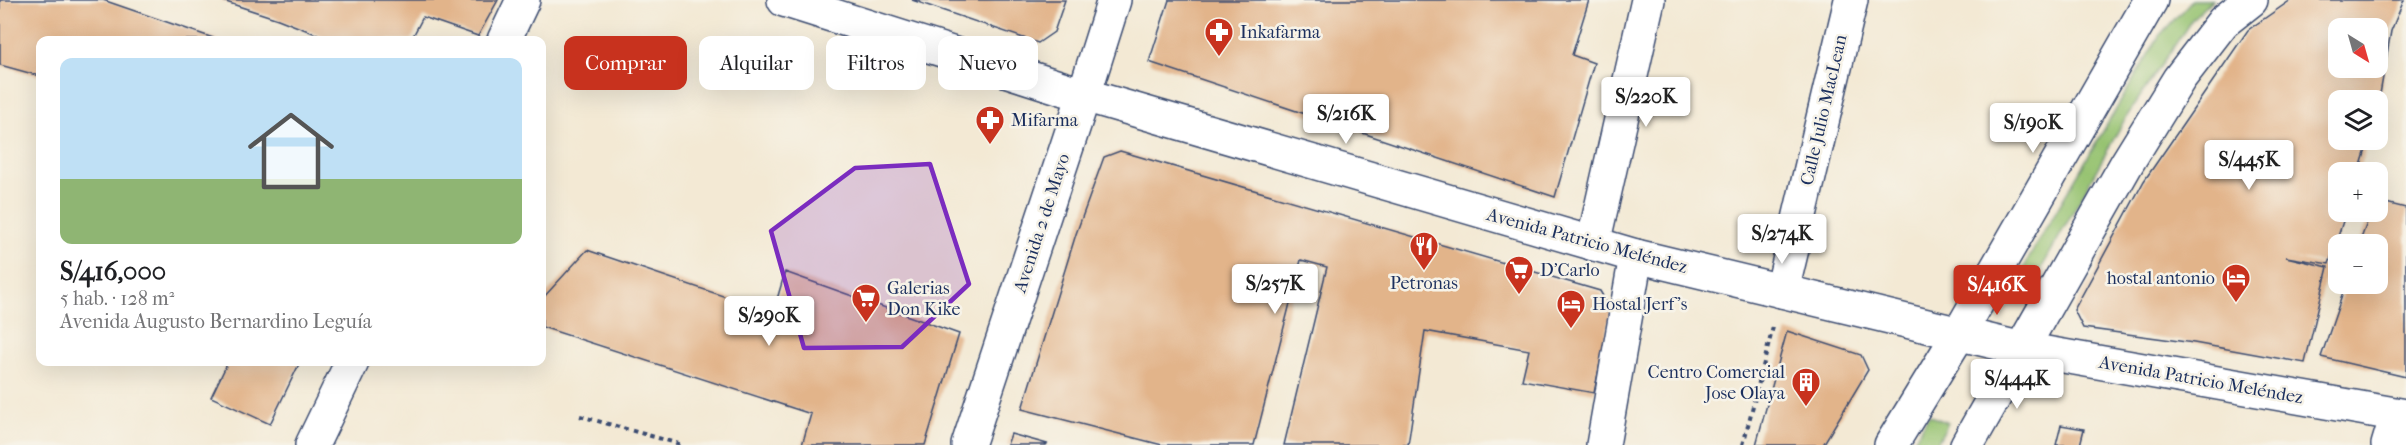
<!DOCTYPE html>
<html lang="es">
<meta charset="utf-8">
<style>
:root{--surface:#fff;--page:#f6f6f6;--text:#202124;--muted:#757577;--line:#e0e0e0;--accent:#c8321e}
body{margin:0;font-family:"IM FELL French Canon",serif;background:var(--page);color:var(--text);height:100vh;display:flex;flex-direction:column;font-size:22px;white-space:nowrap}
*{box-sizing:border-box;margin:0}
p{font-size:20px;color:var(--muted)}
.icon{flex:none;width:33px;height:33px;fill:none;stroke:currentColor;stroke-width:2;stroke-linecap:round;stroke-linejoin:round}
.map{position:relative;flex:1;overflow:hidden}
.side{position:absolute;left:36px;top:36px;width:510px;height:330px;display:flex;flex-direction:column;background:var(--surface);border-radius:12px;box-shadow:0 6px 24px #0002}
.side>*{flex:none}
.guide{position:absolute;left:564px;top:36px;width:570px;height:54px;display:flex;gap:12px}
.needle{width:39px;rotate:143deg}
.tools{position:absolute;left:2328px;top:18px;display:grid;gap:12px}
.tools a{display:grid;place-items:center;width:60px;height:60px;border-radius:12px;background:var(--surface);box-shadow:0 6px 24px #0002;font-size:30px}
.price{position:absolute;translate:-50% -51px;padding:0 14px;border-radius:6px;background:#fff;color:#222;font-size:20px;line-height:39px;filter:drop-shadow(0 2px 3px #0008)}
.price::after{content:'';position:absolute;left:50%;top:36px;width:18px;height:14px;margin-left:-9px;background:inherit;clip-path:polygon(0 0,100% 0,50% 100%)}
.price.on{background:var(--accent);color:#fff}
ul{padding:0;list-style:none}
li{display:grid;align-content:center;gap:12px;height:318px;padding:0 24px}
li+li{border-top:2px solid var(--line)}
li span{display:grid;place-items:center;height:186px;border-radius:12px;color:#555}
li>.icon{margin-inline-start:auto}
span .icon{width:108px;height:108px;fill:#fffc;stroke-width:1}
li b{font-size:26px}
.tag{padding:0 21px;border-radius:12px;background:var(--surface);box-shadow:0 6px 24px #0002;font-size:21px;line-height:54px}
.tag.on{background:var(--accent);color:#fff}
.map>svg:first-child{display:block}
.green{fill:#95c270;stroke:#587867;stroke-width:1.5}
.building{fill:#e2b48a;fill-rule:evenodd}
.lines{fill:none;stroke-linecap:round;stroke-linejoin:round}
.minor-casing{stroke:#3b4b70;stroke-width:36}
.tertiary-casing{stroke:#3b4b70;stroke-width:36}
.secondary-casing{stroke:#3b4b70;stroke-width:36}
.path{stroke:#3b4b70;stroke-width:4;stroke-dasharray:4.5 4.5;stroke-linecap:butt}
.minor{stroke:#fff;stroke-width:33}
.tertiary{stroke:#fff;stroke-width:33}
.secondary{stroke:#fff;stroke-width:33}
.marked{fill:#7b2cbf;fill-opacity:0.2;stroke:#7b2cbf;stroke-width:4.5;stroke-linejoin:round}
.labels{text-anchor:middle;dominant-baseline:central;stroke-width:5;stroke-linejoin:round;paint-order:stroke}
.poi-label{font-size:18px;fill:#1b2f5e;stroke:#f7f3e8;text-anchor:start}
.street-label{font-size:18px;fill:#1b2f5e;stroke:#f7f3e8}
</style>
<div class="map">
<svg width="2406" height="445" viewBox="0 0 2406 445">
<rect width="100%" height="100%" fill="#f7f3e8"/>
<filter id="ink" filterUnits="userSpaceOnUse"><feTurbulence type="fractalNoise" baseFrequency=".0167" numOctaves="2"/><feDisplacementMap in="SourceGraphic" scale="12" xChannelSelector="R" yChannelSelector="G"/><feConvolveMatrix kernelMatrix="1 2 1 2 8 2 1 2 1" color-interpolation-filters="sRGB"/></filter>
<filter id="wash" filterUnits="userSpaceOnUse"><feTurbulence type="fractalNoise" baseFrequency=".008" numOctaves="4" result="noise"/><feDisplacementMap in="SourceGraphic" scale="24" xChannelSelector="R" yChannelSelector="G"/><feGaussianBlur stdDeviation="1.35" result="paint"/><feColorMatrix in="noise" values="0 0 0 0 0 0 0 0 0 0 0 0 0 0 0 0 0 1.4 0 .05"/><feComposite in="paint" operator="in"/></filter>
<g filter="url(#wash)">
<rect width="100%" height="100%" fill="#f3e9d4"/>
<path class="green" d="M2192 0H2212L2193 18 2125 119 2025 298 2009 296 2035 247 2159 36Z
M1929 415 1948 423 1936 445H1911Z"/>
<g id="blocks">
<path class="building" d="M0 0H103L219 40H40V76L0 65Z
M220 0H498L478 36 423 17 411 40H331L278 19Z
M912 0H1065L1054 32 1038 43Z
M1169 0H1589L1572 55 1594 63 1555 197 1149 62Z
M2291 0H2404L2391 31 2379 100H2338V140H2369L2359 172H2338V212H2346L2329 264 2286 257 2328 267 2305 363 2194 343 2083 328 2074 310 2144 181 2248 30ZM2338 28H2378V68H2338Z
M1120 151 1600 291 1611 310 1594 393 1522 380 1529 350 1425 331 1408 445H1284L1327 267 1301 260 1254 445H1162L1022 409 1076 234 1104 157Z
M2378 201 2406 208V377L2321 357 2346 284H2378V244H2359L2371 212H2378Z
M587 250 773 313 785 272 959 334 925 445H802L811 414 542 327V299Z
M1787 331 1861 355 1868 370 1823 445H1756Z
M228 362H300L270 424 211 397Z
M2061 425 2084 429 2080 445H2056Z
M1011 434 1047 444 1046 445H1007Z"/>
</g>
</g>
<g filter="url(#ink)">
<use href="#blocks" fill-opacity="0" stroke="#3b4b70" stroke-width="1.5"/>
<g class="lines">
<g class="minor-casing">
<path id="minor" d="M504 40 523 0
M1593 244 1648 0
M1782 291 1851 0
M312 445 352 362
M968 445 1084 95
M1603 445 1636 256
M2388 445 2397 415"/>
</g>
<g class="tertiary-casing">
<path id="tertiary" d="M784 0 1084 95 1636 256 2023 349 2406 416
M1084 95 1114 0"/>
</g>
<g class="secondary-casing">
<path id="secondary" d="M1891 445 1959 334 2151 0
M1967 445 2127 163 2179 79 2223 22 2251 0"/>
</g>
<path class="path" d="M580 416 683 445
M1743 445 1773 327"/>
<use href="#minor" class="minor"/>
<use href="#tertiary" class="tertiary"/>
<use href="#secondary" class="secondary"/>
</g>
</g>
<path class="marked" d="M930 164 969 284 902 347 804 348 771 231 855 168Z"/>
<defs>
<g id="pharmacy-pin" transform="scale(1.5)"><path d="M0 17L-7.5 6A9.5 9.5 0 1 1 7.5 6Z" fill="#c8321e" stroke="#f7f3e8"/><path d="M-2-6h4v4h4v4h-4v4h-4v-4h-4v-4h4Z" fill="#fff"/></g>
<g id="restaurant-pin" transform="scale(1.5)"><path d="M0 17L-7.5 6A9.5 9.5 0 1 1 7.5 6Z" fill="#c8321e" stroke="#f7f3e8"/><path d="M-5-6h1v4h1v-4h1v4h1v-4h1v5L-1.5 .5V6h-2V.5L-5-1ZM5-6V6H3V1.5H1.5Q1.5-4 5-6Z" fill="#fff"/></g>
<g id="supermarket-pin" transform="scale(1.5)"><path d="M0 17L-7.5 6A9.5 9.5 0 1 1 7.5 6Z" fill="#c8321e" stroke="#f7f3e8"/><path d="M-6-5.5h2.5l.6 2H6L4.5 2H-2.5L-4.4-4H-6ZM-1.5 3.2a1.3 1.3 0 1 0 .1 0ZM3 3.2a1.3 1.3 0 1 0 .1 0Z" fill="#fff"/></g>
<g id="hotel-pin" transform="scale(1.5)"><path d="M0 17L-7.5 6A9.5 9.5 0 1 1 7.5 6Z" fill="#c8321e" stroke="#f7f3e8"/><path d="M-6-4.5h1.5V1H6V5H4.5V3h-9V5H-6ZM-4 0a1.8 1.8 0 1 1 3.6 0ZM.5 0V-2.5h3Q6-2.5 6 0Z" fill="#fff"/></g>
<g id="building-pin" transform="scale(1.5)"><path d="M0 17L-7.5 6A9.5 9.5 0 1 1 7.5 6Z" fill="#c8321e" stroke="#f7f3e8"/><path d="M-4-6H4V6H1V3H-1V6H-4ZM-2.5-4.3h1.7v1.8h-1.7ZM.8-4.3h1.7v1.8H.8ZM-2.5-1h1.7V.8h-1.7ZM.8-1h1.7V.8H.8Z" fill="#fff"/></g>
</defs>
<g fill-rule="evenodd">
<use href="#pharmacy-pin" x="1219" y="32"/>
<use href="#pharmacy-pin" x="990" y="120"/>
<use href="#restaurant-pin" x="1424" y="246"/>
<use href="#supermarket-pin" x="1519" y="270"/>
<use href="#hotel-pin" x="2236" y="278"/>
<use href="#supermarket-pin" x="866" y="298"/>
<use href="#hotel-pin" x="1571" y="304"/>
<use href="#building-pin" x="1806" y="382"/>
</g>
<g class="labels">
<g class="poi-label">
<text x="1240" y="32">Inkafarma</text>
<text x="1011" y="120">Mifarma</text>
<text x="1540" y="270">D'Carlo</text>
<text x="2215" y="278" text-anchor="end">hostal antonio</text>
<text x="1424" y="283" text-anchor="middle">Petronas</text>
<text x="887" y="288">Galerias<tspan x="887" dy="21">Don Kike</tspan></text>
<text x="1592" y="304">Hostal Jerf's</text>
<text x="1785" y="372" text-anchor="end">Centro Comercial<tspan x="1785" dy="21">Jose Olaya</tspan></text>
</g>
<g class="street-label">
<text transform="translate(1824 110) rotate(-77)">Calle Julio MacLean</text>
<text transform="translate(1042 223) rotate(-72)">Avenida 2 de Mayo</text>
<text transform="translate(1587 241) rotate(15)">Avenida Patricio Meléndez</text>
<text transform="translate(2201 380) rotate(10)">Avenida Patricio Meléndez</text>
</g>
</g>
</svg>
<div class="tools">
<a><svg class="needle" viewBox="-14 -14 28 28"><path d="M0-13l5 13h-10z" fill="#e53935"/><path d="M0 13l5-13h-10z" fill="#757577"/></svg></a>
<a><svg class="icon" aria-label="layers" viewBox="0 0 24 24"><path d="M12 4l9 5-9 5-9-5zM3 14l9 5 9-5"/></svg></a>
<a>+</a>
<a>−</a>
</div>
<b class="price" style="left:1646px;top:128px">S/220K</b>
<b class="price" style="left:1346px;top:145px">S/216K</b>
<b class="price" style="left:2033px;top:154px">S/190K</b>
<b class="price" style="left:2249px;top:191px">S/445K</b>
<b class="price" style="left:1782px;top:265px">S/274K</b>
<b class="price" style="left:1275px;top:315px">S/257K</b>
<b class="price on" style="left:1997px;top:316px">S/416K</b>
<b class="price" style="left:769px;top:347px">S/290K</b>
<b class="price" style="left:2017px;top:410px">S/444K</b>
<div class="guide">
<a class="tag on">Comprar</a>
<a class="tag">Alquilar</a>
<a class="tag">Filtros</a>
<a class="tag">Nuevo</a>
</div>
<section class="side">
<ul>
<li><span style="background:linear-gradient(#bfe0f5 65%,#8fb573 0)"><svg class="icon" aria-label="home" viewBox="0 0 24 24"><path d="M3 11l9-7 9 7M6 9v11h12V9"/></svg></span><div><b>S/416,000</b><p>5 hab. · 128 m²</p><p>Avenida Augusto Bernardino Leguía</p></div></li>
</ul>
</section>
</div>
